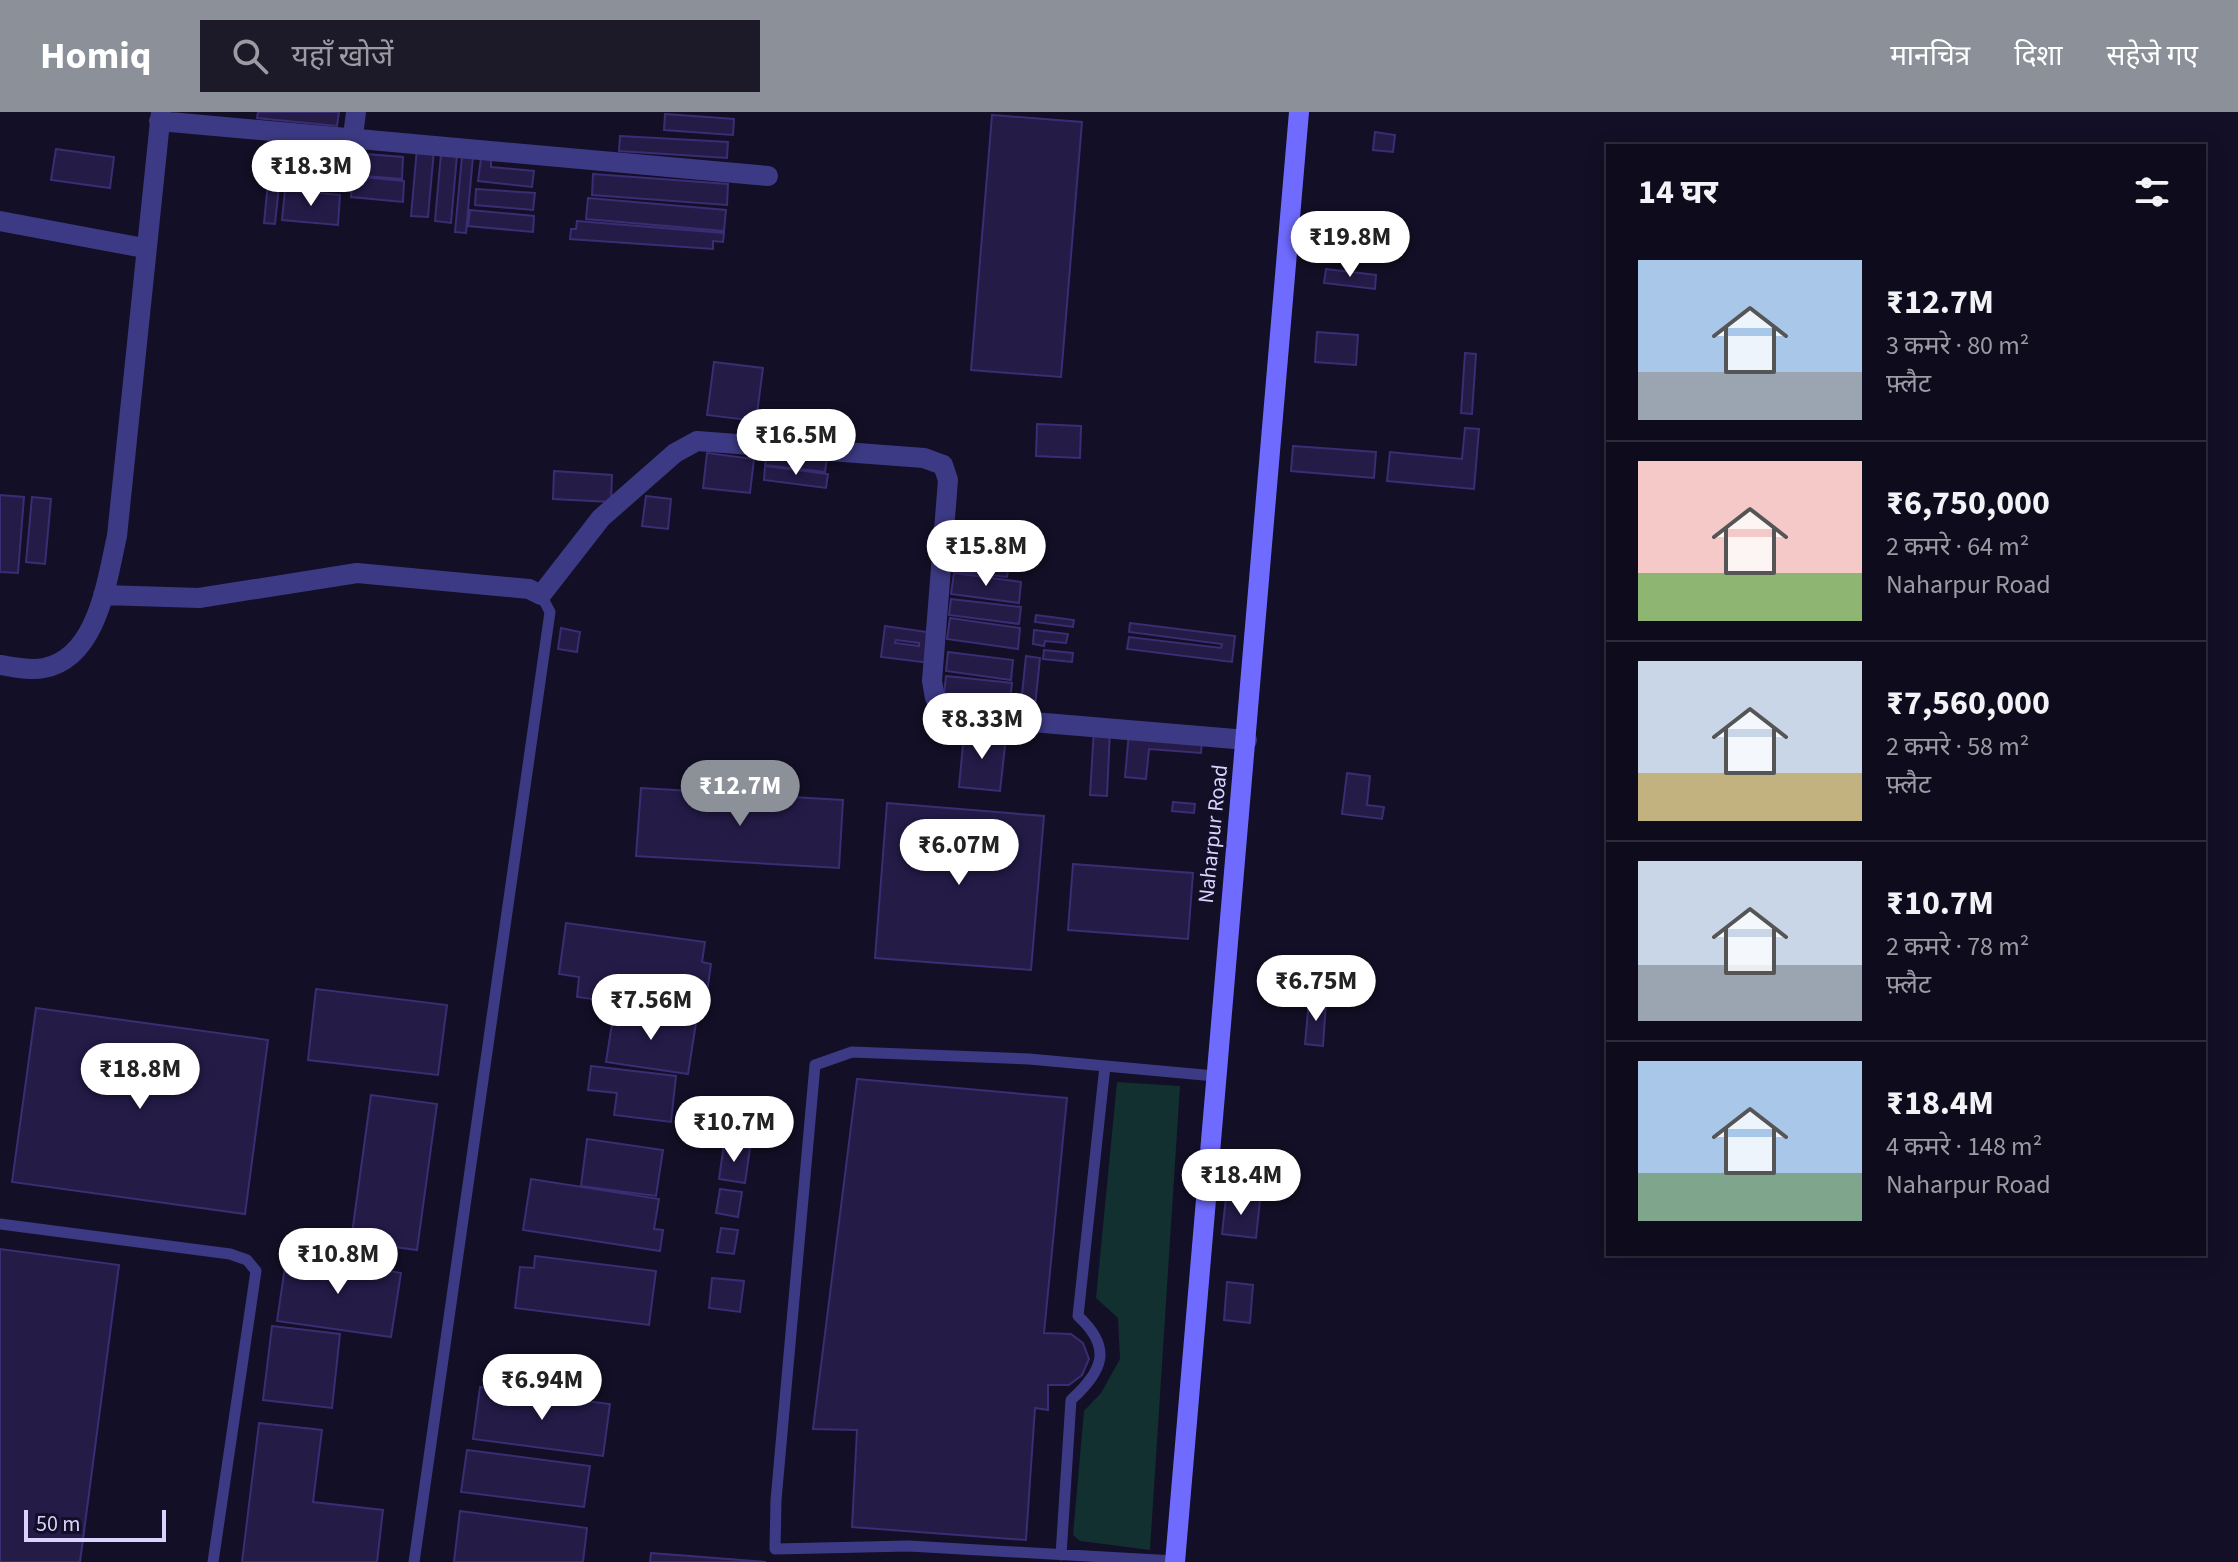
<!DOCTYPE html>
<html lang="hi">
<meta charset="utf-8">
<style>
:root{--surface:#0e0b1c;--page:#1c1929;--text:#f1f3f6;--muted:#9b9ba3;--line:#2e2b3b;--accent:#8c9099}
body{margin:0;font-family:"Source Sans 3","Noto Sans Devanagari",sans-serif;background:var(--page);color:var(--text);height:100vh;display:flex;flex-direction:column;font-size:30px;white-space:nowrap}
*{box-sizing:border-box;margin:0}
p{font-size:26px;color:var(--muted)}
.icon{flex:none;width:44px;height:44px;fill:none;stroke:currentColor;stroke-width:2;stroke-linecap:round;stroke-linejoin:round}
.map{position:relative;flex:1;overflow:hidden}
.drawer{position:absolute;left:1606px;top:32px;width:600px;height:1112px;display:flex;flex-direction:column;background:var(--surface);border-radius:0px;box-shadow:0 4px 20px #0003,0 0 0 2px var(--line)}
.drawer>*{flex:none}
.scale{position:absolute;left:24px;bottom:20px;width:142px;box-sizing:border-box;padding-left:8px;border:4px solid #d9d4ff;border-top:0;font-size:22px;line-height:28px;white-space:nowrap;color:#d9d4ff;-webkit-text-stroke:6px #130f26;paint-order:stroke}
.price{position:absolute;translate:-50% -68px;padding:0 18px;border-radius:28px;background:#fff;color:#222;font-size:26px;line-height:52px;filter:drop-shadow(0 2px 4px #0008)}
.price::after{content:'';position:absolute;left:50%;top:48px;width:24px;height:18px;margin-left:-12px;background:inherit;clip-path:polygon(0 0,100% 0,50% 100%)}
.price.current{background:var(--accent);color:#fff}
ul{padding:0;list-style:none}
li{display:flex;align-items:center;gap:24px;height:200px;padding:0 32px}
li+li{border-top:2px solid var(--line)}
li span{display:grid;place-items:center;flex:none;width:224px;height:160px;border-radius:0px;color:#555}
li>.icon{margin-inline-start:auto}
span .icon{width:96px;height:96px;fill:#fffc;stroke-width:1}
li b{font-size:34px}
h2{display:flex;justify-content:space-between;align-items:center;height:96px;padding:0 32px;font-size:34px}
header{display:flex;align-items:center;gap:48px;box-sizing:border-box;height:112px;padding:0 40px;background:var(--accent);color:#fff}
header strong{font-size:38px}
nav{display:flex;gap:44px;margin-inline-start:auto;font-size:28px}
.search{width:560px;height:72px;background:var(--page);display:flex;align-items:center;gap:20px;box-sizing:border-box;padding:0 28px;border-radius:0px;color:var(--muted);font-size:30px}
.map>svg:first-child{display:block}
.green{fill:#12302f}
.building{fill:#241b47;stroke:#3b2d73;stroke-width:2;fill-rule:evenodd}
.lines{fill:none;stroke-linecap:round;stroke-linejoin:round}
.lane{stroke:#3d3a85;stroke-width:11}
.street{stroke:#3d3a85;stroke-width:20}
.secondary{stroke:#6f6bff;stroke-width:20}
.labels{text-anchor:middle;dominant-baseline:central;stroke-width:6;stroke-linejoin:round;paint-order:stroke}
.street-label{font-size:22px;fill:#d9d4ff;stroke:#130f26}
</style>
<header>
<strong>Homiq</strong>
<div class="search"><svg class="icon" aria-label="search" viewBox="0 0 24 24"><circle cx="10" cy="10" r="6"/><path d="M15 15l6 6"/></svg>यहाँ खोजें</div>
<nav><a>मानचित्र</a><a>दिशा</a><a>सहेजे गए</a></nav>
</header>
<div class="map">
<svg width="2238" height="1450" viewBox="0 0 2238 1450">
<rect width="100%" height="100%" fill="#130f26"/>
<path class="green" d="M1117 970 1180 974 1150 1438 1080 1429 1073 1423 1084 1299 1101 1281 1120 1247 1118 1206 1096 1186Z"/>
<path class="building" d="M258 0H339L337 14 257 6Z
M665 2 734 7 733 23 664 18Z
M992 3 1082 10 1061 265 971 258Z
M1375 20 1395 23 1393 40 1373 38Z
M620 24 728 30 727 46 619 39Z
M272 30 294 32 290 75 279 74 275 112 264 111Z
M298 33 318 34 313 78 294 76Z
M320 36 343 37 340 79 317 77Z
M417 36 434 38 428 105 411 104Z
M56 37 114 45 110 76 51 68Z
M354 41 403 45 402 67 352 63Z
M441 42 457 43 451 111 435 109Z
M462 44 473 45 466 121 455 120Z
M481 46 491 47V55L534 59 532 75 478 69Z
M593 62 728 72 727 93 592 83Z
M353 64 404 69 403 90 351 85Z
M476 77 535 81 533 98 475 93Z
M285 78 340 83 338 113 282 108Z
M588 86 726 98 724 119 586 107Z
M470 98 534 104 533 120 468 114Z
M577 109 724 121 723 130 713 129V137L570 127 571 117H576Z
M1326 157 1376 163 1375 177 1324 171Z
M1317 220 1358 223 1356 253 1315 250Z
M1465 241 1476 242 1472 302 1461 301Z
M714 250 763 256 756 309 707 303Z
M1037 312 1081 314 1080 346 1036 344Z
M1465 316 1479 317 1474 377 1387 369 1390 340 1462 347Z
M1293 334 1376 340 1374 366 1291 359Z
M767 339 827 346 825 360 765 353Z
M707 341 754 347 750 381 703 376Z
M765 354 828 362 826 376 764 368Z
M554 359 612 363 611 390 553 387Z
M0 383 24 385 18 461 0 460Z
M646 384 671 387 668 417 642 414Z
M32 385 51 387 45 452 26 450Z
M956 447 1009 453 1007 465 955 459Z
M954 461 1021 470 1019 491 951 482Z
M951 487 1021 495 1019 512 949 503Z
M1036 503 1074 508 1073 515 1035 510Z
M950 506 1020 516 1018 537 947 527Z
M1130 511 1235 524 1232 550 1127 537 1129 525 1221 536 1222 532 1129 520Z
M885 514 934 521 930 551 881 545ZM896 528 919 531V534L895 531Z
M561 516 580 520 577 540 558 537Z
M1034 518 1068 522 1066 531 1045 529 1044 534 1033 532Z
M1044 538 1073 541 1072 550 1043 547Z
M948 540 1013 548 1011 568 946 559Z
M1026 544 1040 546 1035 594 1021 592Z
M946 564 1012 571 1010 589 944 582Z
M965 611 978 613 976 630 992 631V627L999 628 1001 615 1007 616 1000 679 959 675Z
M1094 616 1110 617 1107 684 1090 683Z
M1129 620 1202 626 1201 641 1149 637 1146 667 1125 665Z
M1347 661 1370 664 1367 693 1384 695 1382 707 1342 702Z
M641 676 843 688 839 756 636 744Z
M1173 690 1195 692 1194 701 1172 699Z
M887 691 1044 704 1031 858 875 846Z
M1073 752 1193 761 1188 827 1068 818Z
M566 811 705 830 702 850 711 852 704 902 577 885 579 865 559 862Z
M316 877 447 893 438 963 308 948Z
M1309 888 1326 889 1323 934 1305 932Z
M36 896 268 928 245 1102 12 1070Z
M614 899 696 911 688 962 606 950Z
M591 954 676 964 671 1010 614 1003 617 981 588 978Z
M857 967 1067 986 1044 1221 1071 1222 1083 1231 1089 1247 1082 1263 1069 1273H1048V1298L1035 1296 1026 1428 852 1415 857 1318 813 1317Z
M371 983 437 992 417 1138 351 1129Z
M587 1027 663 1038 656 1084 581 1074Z
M724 1032 750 1036 745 1071 719 1067Z
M531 1067 659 1087 654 1117 663 1118 660 1139 523 1118Z
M720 1077 742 1080 738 1105 716 1101Z
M1226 1085 1260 1088 1256 1126 1222 1122Z
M721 1116 738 1118 734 1142 717 1140Z
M0 1137 119 1153 80 1450H0Z
M287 1141 401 1161 391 1225 277 1209Z
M535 1144 656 1159 649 1213 515 1196 520 1155 534 1156Z
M712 1166 744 1169 740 1200 709 1196Z
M1227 1170 1253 1173 1250 1211 1224 1208Z
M272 1214 340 1222 332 1296 263 1288Z
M480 1275 610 1292 603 1344 473 1327Z
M259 1311 322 1318 313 1390 383 1398 377 1450H242Z
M467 1338 590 1354 584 1395 461 1380Z
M460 1399 587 1416 583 1450H454Z
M651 1441 766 1450H650Z"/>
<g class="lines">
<path class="lane" d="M0 1112 230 1142 247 1148 256 1159 213 1450
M1061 1443 1071 1288C1103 1259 1113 1236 1078 1204L1105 954
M1175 1449 909 1434 775 1437 776 1388 815 953 852 940 1029 947 1215 964
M414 1450 550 500 541 483"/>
<path class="street" d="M159 9 768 64
M353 24 356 0
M0 109 144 136
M103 483 199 486 357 461 529 477 541 483 601 406 675 341 697 329 924 346 943 353 948 368 932 569 935 586 946 596 985 606 1247 628
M0 553C14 555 30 559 44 556 98 546 107 467 117 424L161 0"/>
<path class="secondary" d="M1175 1450 1299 0"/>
</g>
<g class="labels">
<g class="street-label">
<text transform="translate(1213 722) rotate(-84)">Naharpur Road</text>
</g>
</g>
</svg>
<div class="scale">50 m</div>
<b class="price" style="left:311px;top:96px">₹18.3M</b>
<b class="price" style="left:1350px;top:167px">₹19.8M</b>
<b class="price" style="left:796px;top:365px">₹16.5M</b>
<b class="price" style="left:986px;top:476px">₹15.8M</b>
<b class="price" style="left:982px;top:649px">₹8.33M</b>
<b class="price current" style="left:740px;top:716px">₹12.7M</b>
<b class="price" style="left:959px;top:775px">₹6.07M</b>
<b class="price" style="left:1316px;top:911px">₹6.75M</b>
<b class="price" style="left:651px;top:930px">₹7.56M</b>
<b class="price" style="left:140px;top:999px">₹18.8M</b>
<b class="price" style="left:734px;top:1052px">₹10.7M</b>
<b class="price" style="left:1241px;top:1105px">₹18.4M</b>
<b class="price" style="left:338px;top:1184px">₹10.8M</b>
<b class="price" style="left:542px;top:1310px">₹6.94M</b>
<section class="drawer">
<h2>14 घर<svg class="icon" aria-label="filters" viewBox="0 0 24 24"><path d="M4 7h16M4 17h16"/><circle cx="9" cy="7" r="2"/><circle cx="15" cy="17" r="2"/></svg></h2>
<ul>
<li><span style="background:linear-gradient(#a9c7e8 70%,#9aa5b1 0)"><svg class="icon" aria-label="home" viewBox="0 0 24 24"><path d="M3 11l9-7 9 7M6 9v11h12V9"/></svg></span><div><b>₹12.7M</b><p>3 कमरे · 80 m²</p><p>फ़्लैट</p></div></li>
<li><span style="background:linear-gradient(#f6c9c9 70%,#8fb573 0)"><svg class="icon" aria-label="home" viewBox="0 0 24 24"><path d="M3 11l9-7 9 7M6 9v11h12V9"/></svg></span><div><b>₹6,750,000</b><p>2 कमरे · 64 m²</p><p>Naharpur Road</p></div></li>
<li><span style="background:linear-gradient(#c9d6e8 70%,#c2b280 0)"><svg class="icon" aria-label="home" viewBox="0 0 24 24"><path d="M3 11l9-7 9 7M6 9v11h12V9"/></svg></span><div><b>₹7,560,000</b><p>2 कमरे · 58 m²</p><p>फ़्लैट</p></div></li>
<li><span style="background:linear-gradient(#c9d6e8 65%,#9aa5b1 0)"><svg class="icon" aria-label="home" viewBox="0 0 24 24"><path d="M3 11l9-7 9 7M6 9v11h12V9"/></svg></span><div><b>₹10.7M</b><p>2 कमरे · 78 m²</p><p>फ़्लैट</p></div></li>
<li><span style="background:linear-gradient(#a9c7e8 70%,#7fa58c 0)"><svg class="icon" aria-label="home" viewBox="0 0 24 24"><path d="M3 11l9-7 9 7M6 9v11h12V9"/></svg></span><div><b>₹18.4M</b><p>4 कमरे · 148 m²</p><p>Naharpur Road</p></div></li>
</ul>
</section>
</div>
